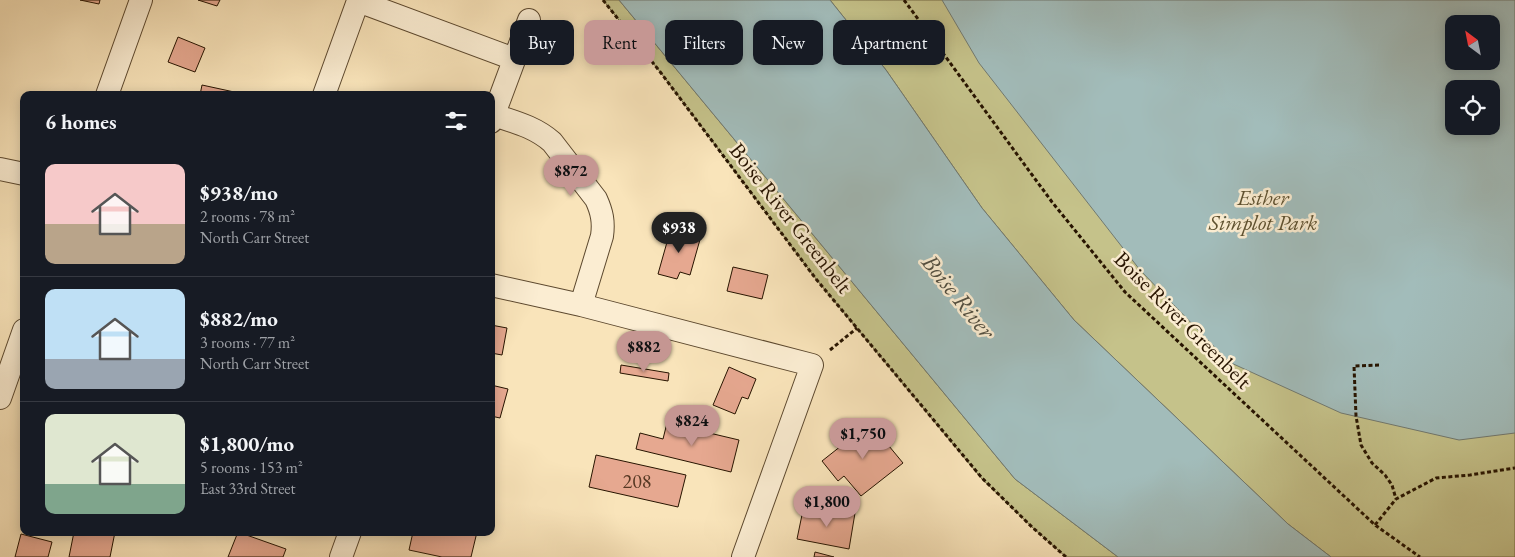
<!DOCTYPE html>
<meta charset="utf-8">
<style>
:root{--surface:#171b24;--page:#242831;--text:#f1f3f6;--muted:#9ea1a6;--line:#363941;--accent:#c59692}
body{margin:0;font-family:"EB Garamond",serif;background:var(--page);color:var(--text);height:100vh;display:flex;flex-direction:column;font-size:19px;white-space:nowrap}
*{box-sizing:border-box;margin:0}
p{font-size:16px;color:var(--muted)}
.icon{flex:none;width:28px;height:28px;fill:none;stroke:currentColor;stroke-width:2;stroke-linecap:round;stroke-linejoin:round}
.map{position:relative;flex:1;overflow:hidden}
.details{position:absolute;left:20px;top:91px;width:475px;height:445px;display:flex;flex-direction:column;background:var(--surface);border-radius:10px;box-shadow:0 2px 12px #0003}
.details>*{flex:none}
.top-card{position:absolute;left:510px;top:20px;width:475px;height:45px;display:flex;gap:10px}
.needle{width:32px;rotate:328deg}
.tools{position:absolute;left:1445px;top:15px;display:grid;gap:10px}
.tools a{display:grid;place-items:center;width:55px;height:55px;border-radius:10px;background:var(--surface);box-shadow:0 2px 12px #0003;font-size:25px}
.price{position:absolute;translate:-50% -42px;padding:0 11px;border-radius:18px;background:var(--accent);color:#111;font-size:16px;line-height:32px;filter:drop-shadow(0 1px 2px #0008)}
.price::after{content:'';position:absolute;left:50%;top:30px;width:15px;height:11px;margin-left:-8px;background:inherit;clip-path:polygon(0 0,100% 0,50% 100%)}
.price.current{background:#222;color:#fff}
ul{padding:0;list-style:none}
li{display:flex;align-items:center;gap:15px;height:125px;padding:0 25px}
li+li{border-top:1px solid var(--line)}
li span{display:grid;place-items:center;flex:none;width:140px;height:100px;border-radius:10px;color:#555}
li>.icon{margin-inline-start:auto}
span .icon{width:60px;height:60px;fill:#fffc;stroke-width:1}
li b{font-size:21px}
h2{display:flex;justify-content:space-between;align-items:center;height:60px;padding:0 25px;font-size:21px}
.pill{padding:0 18px;border-radius:10px;background:var(--surface);box-shadow:0 2px 12px #0003;font-size:18px;line-height:45px}
.pill.current{background:var(--accent);color:#111}
.map>svg:first-child{display:block}
.green{fill:#c5c28a;stroke:#766b45;fill-rule:evenodd}
.water{fill:#a2bcba;stroke:#717970;fill-rule:evenodd}
.building{fill:#e6a890;stroke:#271400}
.lines{fill:none;stroke-linecap:round;stroke-linejoin:round}
.street-casing{stroke:#5c482e;stroke-width:24}
.path{stroke:#271400;stroke-width:3;stroke-dasharray:4 2.5;stroke-linecap:butt}
.street{stroke:#fbedd2;stroke-width:22}
.labels{text-anchor:middle;dominant-baseline:central;stroke-width:5;stroke-linejoin:round;paint-order:stroke}
.number-label{font-size:20px;fill:#573924}
.park-label{font-size:22px;font-style:italic;fill:#5e5130;stroke:#fbedd2}
.street-label{font-size:22px;fill:#271400;stroke:#fbedd2}
.water-label{font-size:24px;font-style:italic;fill:#524f41;stroke:#fbedd2}
</style>
<div class="map">
<svg width="1515" height="557" viewBox="0 0 1515 557">
<rect width="100%" height="100%" fill="#f9e4ba"/>
<filter id="stains"><feTurbulence type="fractalNoise" baseFrequency=".004" numOctaves="4"/><feColorMatrix values="0 0 0 0 .2 0 0 0 0 .09 0 0 0 0 .02 0 0 0 .5 -.17"/></filter>
<radialGradient id="worn" r=".72"><stop offset=".6" stop-color="#630" stop-opacity="0"/><stop offset="1" stop-color="#630" stop-opacity=".3"/></radialGradient>
<path class="green" d="M603 0H619L1015 479 1118 557H1066L1032 527 982 479 816 279 661 73Z
M830 0H1515V557H1331L1288 524 1074 320 982 208 886 70ZM1454 24H1491V61H1454ZM1454 89H1491V126H1454Z"/>
<path class="water" d="M619 0H830L886 70 982 208 1074 320 1288 524 1331 557H1118L1015 479Z
M942 0H1515V433L1459 440 1341 413 1229 362 1140 270 979 63ZM1454 24H1491V61H1454ZM1454 89H1491V126H1454Z"/>
<path class="building" d="M80 0H100L99 4Z
M198 0H220L217 6Z
M178 37 205 48 195 72 168 62Z
M202 85 248 95H200Z
M671 228 701 236 690 275 680 272 677 279 658 274Z
M733 267 768 275 762 299 727 291Z
M491 325 507 328 502 355 491 353Z
M621 365 669 373 668 381 620 373Z
M729 367 756 379 748 399 742 397 735 414 713 405Z
M491 385 508 389 500 418 491 416Z
M667 423 739 440 731 472 636 449 640 433 663 439Z
M870 423 903 463 861 496 844 476 838 481 822 461Z
M596 455 686 475 678 507 589 487Z
M838 507H844L843 511 855 513 849 549 797 539 803 510 836 517Z
M74 532H115L110 557H69Z
M238 532 286 549 283 557H228Z
M413 532H477L471 557H442L409 550Z
M21 534 52 542 48 557H15Z
M815 552 834 557H814Z"/>
<g class="lines">
<g class="street-casing">
<path id="street" d="M107 95 141 0
M324 95 358 1 514 59
M494 115C515 122 535 127 552 142L596 199C602 212 604 222 602 236L581 305
M491 122 529 20
M0 169 24 174
M491 285 581 305 812 365 743 557
M0 398 24 330
M341 557 350 532"/>
</g>
<path class="path" d="M603 0 661 73 816 279 982 478 1032 527 1066 557
M904 0 1052 202 1125 292 1375 525 1420 557
M830 350 857 328
M1379 365 1354 366 1356 416 1361 445 1372 463 1385 475 1392 485 1396 499
M1375 525 1396 499 1436 478 1470 475 1515 468"/>
<use href="#street" class="street"/>
</g>
<g class="labels">
<g class="number-label">
<text x="637" y="481">208</text>
</g>
<g class="park-label">
<text x="1263" y="197">Esther<tspan x="1263" dy="25">Simplot Park</tspan></text>
</g>
<g class="street-label">
<text transform="translate(791 218) rotate(52)">Boise River Greenbelt</text>
<text transform="translate(1183 320) rotate(45)">Boise River Greenbelt</text>
</g>
<g class="water-label">
<text transform="translate(959 296) rotate(51)">Boise River</text>
</g>
</g>
<rect width="100%" height="100%" filter="url(#stains)"/>
<rect width="100%" height="100%" fill="url(#worn)"/>
</svg>
<div class="tools">
<a><svg class="needle" viewBox="-14 -14 28 28"><path d="M0-13l5 13h-10z" fill="#e53935"/><path d="M0 13l5-13h-10z" fill="#9ea1a6"/></svg></a>
<a><svg class="icon" aria-label="locate" viewBox="0 0 24 24"><circle cx="12" cy="12" r="6"/><path d="M12 2v4M12 18v4M2 12h4M18 12h4"/></svg></a>
</div>
<b class="price" style="left:571px;top:197px">$872</b>
<b class="price current" style="left:679px;top:254px">$938</b>
<b class="price" style="left:644px;top:373px">$882</b>
<b class="price" style="left:692px;top:447px">$824</b>
<b class="price" style="left:863px;top:460px">$1,750</b>
<b class="price" style="left:827px;top:528px">$1,800</b>
<div class="top-card">
<a class="pill">Buy</a>
<a class="pill current">Rent</a>
<a class="pill">Filters</a>
<a class="pill">New</a>
<a class="pill">Apartment</a>
</div>
<section class="details">
<h2>6 homes<svg class="icon" aria-label="filters" viewBox="0 0 24 24"><path d="M4 7h16M4 17h16"/><circle cx="9" cy="7" r="2"/><circle cx="15" cy="17" r="2"/></svg></h2>
<ul>
<li><span style="background:linear-gradient(#f6c9c9 60%,#b9a48a 0)"><svg class="icon" aria-label="home" viewBox="0 0 24 24"><path d="M3 11l9-7 9 7M6 9v11h12V9"/></svg></span><div><b>$938/mo</b><p>2 rooms · 78 m²</p><p>North Carr Street</p></div></li>
<li><span style="background:linear-gradient(#bfe0f5 70%,#9aa5b1 0)"><svg class="icon" aria-label="home" viewBox="0 0 24 24"><path d="M3 11l9-7 9 7M6 9v11h12V9"/></svg></span><div><b>$882/mo</b><p>3 rooms · 77 m²</p><p>North Carr Street</p></div></li>
<li><span style="background:linear-gradient(#dfe7d0 70%,#7fa58c 0)"><svg class="icon" aria-label="home" viewBox="0 0 24 24"><path d="M3 11l9-7 9 7M6 9v11h12V9"/></svg></span><div><b>$1,800/mo</b><p>5 rooms · 153 m²</p><p>East 33rd Street</p></div></li>
</ul>
</section>
</div>
